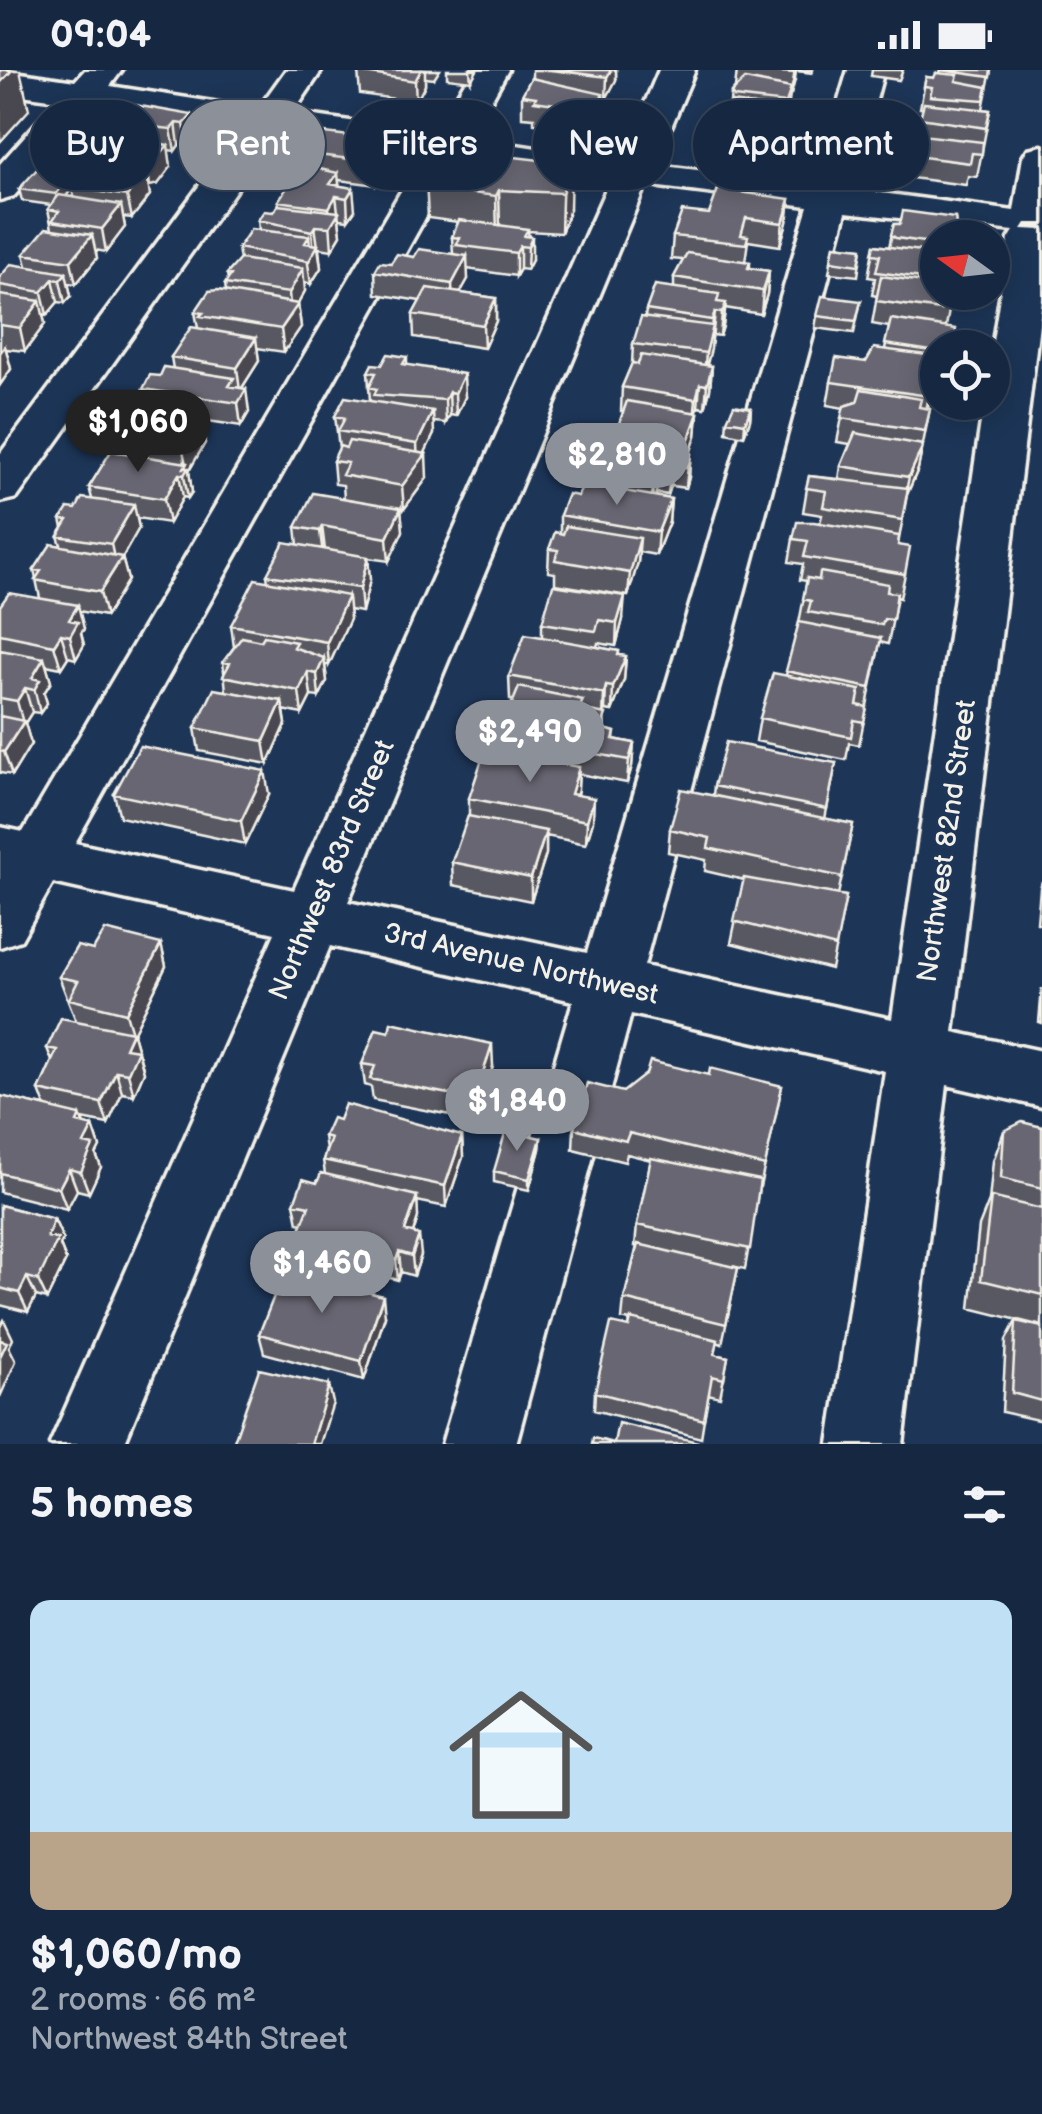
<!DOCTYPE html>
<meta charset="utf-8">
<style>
:root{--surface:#162841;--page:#23344c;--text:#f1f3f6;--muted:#9ea6b1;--line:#35445a;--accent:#8c9099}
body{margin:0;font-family:"Balsamiq Sans",sans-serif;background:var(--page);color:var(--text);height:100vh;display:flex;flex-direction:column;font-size:38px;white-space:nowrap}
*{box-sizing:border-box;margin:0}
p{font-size:32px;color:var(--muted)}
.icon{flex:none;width:55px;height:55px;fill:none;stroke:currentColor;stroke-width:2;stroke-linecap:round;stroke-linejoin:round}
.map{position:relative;height:1374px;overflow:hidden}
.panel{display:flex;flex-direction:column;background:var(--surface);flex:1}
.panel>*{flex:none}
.top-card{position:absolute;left:30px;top:30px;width:982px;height:90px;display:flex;gap:20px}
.needle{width:65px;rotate:285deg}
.buttons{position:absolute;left:920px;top:150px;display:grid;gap:20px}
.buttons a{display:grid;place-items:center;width:90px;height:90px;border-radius:50%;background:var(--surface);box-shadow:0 5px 25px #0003,0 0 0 2px var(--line);font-size:50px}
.price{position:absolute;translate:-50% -85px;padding:0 22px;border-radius:35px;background:var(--accent);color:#fff;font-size:32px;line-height:65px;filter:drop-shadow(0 2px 5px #0008)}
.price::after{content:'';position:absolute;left:50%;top:60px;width:30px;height:22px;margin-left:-15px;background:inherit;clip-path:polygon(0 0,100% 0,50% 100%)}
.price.active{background:#222;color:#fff}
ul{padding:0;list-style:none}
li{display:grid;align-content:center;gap:20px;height:530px;padding:0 30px}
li+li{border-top:2px solid var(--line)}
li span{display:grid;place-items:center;height:310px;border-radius:20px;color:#555}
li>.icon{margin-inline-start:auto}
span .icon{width:180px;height:180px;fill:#fffc;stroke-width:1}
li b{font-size:42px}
h2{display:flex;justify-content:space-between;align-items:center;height:120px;padding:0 30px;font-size:42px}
.tag{padding:0 35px;border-radius:45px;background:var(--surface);box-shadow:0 5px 25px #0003,0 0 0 2px var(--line);font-size:35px;line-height:90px}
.tag.active{background:var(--accent);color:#fff}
.status{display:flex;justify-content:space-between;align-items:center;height:70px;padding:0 50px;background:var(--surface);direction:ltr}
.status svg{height:28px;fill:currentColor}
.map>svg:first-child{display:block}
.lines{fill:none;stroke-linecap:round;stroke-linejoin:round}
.minor-casing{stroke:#f4f1e8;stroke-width:7}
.minor{fill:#1d3557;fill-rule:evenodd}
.wall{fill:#595862;stroke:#f4f1e8;stroke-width:2.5;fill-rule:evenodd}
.shaded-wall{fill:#494750;stroke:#f4f1e8;stroke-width:2.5}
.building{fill:#686672;stroke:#f4f1e8;stroke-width:2.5}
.labels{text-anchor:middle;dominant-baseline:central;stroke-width:8;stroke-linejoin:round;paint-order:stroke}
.street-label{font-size:28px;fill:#f4f1e8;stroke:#1d3557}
</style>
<div class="status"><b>09:04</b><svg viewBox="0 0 49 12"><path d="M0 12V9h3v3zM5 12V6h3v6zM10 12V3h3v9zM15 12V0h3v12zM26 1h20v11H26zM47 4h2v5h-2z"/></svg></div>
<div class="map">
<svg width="1042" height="1374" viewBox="0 0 1042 1374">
<rect width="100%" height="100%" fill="#1d3557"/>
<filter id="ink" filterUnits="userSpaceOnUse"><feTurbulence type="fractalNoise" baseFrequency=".01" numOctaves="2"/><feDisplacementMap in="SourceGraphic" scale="20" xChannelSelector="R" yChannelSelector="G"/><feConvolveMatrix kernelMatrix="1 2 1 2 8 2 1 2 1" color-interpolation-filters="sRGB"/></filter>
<g filter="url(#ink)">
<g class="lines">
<g class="minor-casing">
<path id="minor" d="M0 0 75 11 85 0H122L110 16 258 39 286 0H322L293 43 435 63 472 0H508L470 68 621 91 626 99 622 105 639 108 645 116 348 832 587 883 808 136 660 117 646 113 641 105 644 99 626 97 621 89 659 0H695L655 95 814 114 848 0H884L852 119 1014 141 1023 87 1028 79 1042 76V153H1026L1022 159 1042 160V229L953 962 1042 981V1037L947 1015 903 1374H829L885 1001 631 944 516 1374H442L573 931 330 876 124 1374H50L275 863 53 813 21 870 0 877V757L23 762 423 84 277 62 17 428 0 432V384L243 57 93 35 14 126 0 130V94L57 30 0 22ZM458 89 610 110 294 820 75 773ZM846 142 1014 161 1009 169 992 278V332H984L892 949 644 896Z"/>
</g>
<use href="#minor" class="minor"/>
</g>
<path class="wall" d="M361 0H440L434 9 425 8V15L416 32 360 24 358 2Z
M447 0H477L471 11 447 8Z
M532 0H616V10L606 29H603V46L597 56 585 55 583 60 534 53V48L522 47V25L532 9Z
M737 0H813L812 3 796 1 790 25 788 40 789 47 805 49 799 83 723 74 725 52 729 41 731 23 735 18Z
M872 0H903L899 10 871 6Z
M941 0H991L983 39 990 40 977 107 968 106 966 115 888 105 895 69 903 70 917 64 923 38H920L926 7 934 8 940 3Z
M88 39 90 51 81 62 63 59 61 47Z
M192 45 195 67 188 76 179 75 175 81 168 80 171 97 158 114 148 116 150 125 132 148 123 147 125 157 106 182 95 180 97 188 76 214 68 213 71 226 65 233 58 232 47 245 43 244 45 254 25 281 6 279 11 299 0 315V207L27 196 24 184 52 159 48 139 51 135 22 131 19 119 73 103 75 113 85 100 81 78 116 67 114 53ZM72 119 74 128 66 126Z
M76 63 78 74 70 84 61 83 57 88 39 85 36 74Z
M495 66V79L498 85 565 99 570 139 561 163 528 161 532 190 527 200 520 199 516 206 467 199 468 209 460 223 496 228V251L484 278 414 267 413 244 420 231 376 224 375 201 391 193 414 187 453 184 452 167 458 152 428 148 426 109Z
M390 71 392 93 376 115 339 110V116L355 140 348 150 339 149 341 165 332 180 319 178 321 198 311 214 305 212V221L298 234 301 257 284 282 257 278 259 291 242 318 249 342 241 356 201 350 205 373 189 401 192 422 188 428 183 427 169 453 137 448 139 458 122 487 128 510 106 546 79 541 84 559 81 563 84 575 76 589 68 587 61 598 46 595 51 612 44 623 47 633 40 643 32 642 25 653 31 674 12 705 0 703V536L40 528 34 500 61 475 58 466 63 458 61 449 92 429 89 417 112 381 110 369 148 341 143 319 160 306 173 299 171 287 198 258 195 242 226 221 225 214 228 210 227 204 240 190 238 178 259 160 258 150 273 142 279 135 278 131 312 97 310 84Z
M790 129 787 152 780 176 748 171 745 192H750V198L769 201 767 224 761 244 725 238 723 256 720 266 712 265 706 295 712 296 710 319 705 338 698 337 696 343H698L696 366 690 384 689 407 686 418 671 416 668 425 656 423V426L671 429 669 452 656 485 639 482 638 492 628 526 555 514V503L548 502 549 479 560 463V445L578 426 582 417H580L581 393 600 376 615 368 616 362 624 341H621L622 317 632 294 633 274 645 247 646 240 674 218V207L683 190 671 189 673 166 709 144Z
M955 148 957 168H938V222L952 224 946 257 954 269 952 278H938V306H936L927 338 930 339 918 399 907 425 898 475 905 504 900 528 897 527 888 574 880 572 859 675 849 673 846 690 756 671 760 648 786 605 799 553 807 511 800 510 803 494 789 492 793 469 820 453 822 445 803 442 809 406 839 409 841 396 850 374 837 372 844 338 827 335 831 312 885 279 889 257 872 254 877 226 872 225 875 208 868 207 874 175 889 177 894 154H900Z
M834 175 862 178 858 206 829 203Z
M861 231 854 263 815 258 817 246Z
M407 287V295L465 327 456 346 450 345 446 353 433 352 434 364 424 384 427 408 404 439H401L403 461 389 491 368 488 370 510 362 542 349 540 350 549 329 595H325L327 611 319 627 311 626 302 644 284 640 286 654 268 694 199 681 195 658 226 621 223 592 234 577 231 555 268 512 267 505 298 475 296 457 344 428 343 415 335 414 333 391 339 378 335 346 370 331 368 302Z
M751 338 750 350 744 366 726 362 727 350Z
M623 549 616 576 598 573 597 577 619 581V585L626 586 624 610 612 641 605 640 604 644 605 659 615 662 614 669 634 673 632 696 627 713 579 704 577 725 593 751 586 774 546 766V784L531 831 453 815 452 792 469 746V728L499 683V666L513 630H510L509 606 542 567V553Z
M836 693 825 749 853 754 838 825 846 826 831 899 731 873 744 810 705 801 706 790 668 782 670 759 713 725 714 716Z
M114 724H269L245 774 120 747Z
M1042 811V854L1037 853 1040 818Z
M161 874 166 896 133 964 144 1002 134 1025 122 1023 108 1054 82 1049 84 1054 93 1056 100 1077 96 1085 101 1097 89 1123 77 1120 67 1139 0 1122V1028L45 1036 39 1020 52 991 47 978 76 951 59 907 93 880Z
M1042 918V953L1039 952Z
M389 962 493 996 476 1050 373 1030 371 1017 365 1015 362 994Z
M709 1005 782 1016 760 1117H759L745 1199 732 1196 738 1198 722 1274 717 1272 715 1284 728 1287 720 1327 708 1324 701 1368 594 1340 595 1322 629 1257 630 1251 622 1249 624 1229 637 1176H635L637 1155 651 1090 627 1084 625 1092 573 1079 574 1058 623 1022Z
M1042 1057V1256L970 1238 979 1156 989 1131 993 1091 1004 1061Z
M324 1066H462L463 1087 446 1137 417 1131 418 1147 413 1164 421 1185 414 1206 401 1202 398 1210 302 1186 298 1165 302 1154 298 1153 294 1133 325 1104 323 1090 326 1080Z
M541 1068 540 1079 529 1120 494 1112V1101Z
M0 1135 54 1149 63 1169 60 1175 66 1190 47 1229 36 1226 28 1242 0 1235Z
M385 1246 364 1310 264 1283 259 1264Z
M1016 1251 1042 1257V1351L1002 1342 1006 1270Z"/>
<path class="shaded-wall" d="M12 0H20L29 40 0 72V13Z
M421 0H425V15L416 32 415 11Z
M470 0H477L471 11Z
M611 0H616V10L606 29 607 7Z
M795 0H796L795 10 791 25Z
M603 24V46L597 56 598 34Z
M586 33 585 55 583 60V38Z
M88 39 90 51 81 62 78 50Z
M192 45 195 67 188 76 184 54Z
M176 53 179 75 175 81 171 59Z
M76 63 78 74 70 84 67 73Z
M59 71 61 83 57 88 54 77Z
M390 71 392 93 376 115 374 92Z
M168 75 171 97 158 114 150 116 147 94Z
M566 93 565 115 571 100 570 139 561 163 563 99Z
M146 102 150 125 132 148 127 126Z
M73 103 75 115 58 136 56 124Z
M338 103 340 126H336L341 165 332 180 329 138 330 114Z
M353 118 355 140 348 150 347 128Z
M499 120 500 159 497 166 496 126Z
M790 129 787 152 780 176 783 153Z
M121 135 125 157 106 182 102 159Z
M315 156 321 198 311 214 305 173 309 166 311 186 314 182 312 161Z
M92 165 97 188 76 214 71 191Z
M532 167V190L527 200 528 177Z
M520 176V199L516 206V183Z
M467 186 468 209 453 236 452 214Z
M303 198 305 221 295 239 298 234 301 257 284 282 281 259 291 245 289 223Z
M769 201 767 224 761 244 763 221Z
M66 203 71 226 65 233 60 210Z
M53 209 58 232 47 245 42 222Z
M496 228V251L484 278 483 255Z
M40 231 45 254 25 281 20 258Z
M726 233 723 256 720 266 722 243Z
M715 242 711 279 704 306 706 283Z
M256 268 259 291 240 321 237 298Z
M5 276 11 299 0 315V283Z
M712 296 710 319 705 338 707 315Z
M936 302 932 325 924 350 929 326Z
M464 304 465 327 456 346 455 323Z
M700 314 698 337 694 352 696 329Z
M246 319 249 342 241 356 238 333Z
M449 322 450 345 446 353 445 330Z
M751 338 750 350 744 366 745 353Z
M433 341 434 364 422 389 426 384 427 408 404 439 402 416 418 394 417 374Z
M698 343 696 366 685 398 687 374Z
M201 349 205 373 189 401 192 422 188 428 184 405V398L186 395 183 380Z
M923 375 918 399 904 431 909 407Z
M691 384 689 407 686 418 688 395Z
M673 392 671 416 668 425 670 402Z
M658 400 656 423 651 441 653 417Z
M179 404 183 427 169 453 164 429Z
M671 429 669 452 656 485 658 462Z
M134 435 139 458 122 488V487L128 510 106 546 100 522 116 497 111 474Z
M401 438 403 461 389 491 387 468Z
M322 456 325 480 323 485 320 461Z
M640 468 638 492 628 526 630 503Z
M368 487 370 510 362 542 360 518Z
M348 526 350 549 329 595 327 572Z
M625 526 623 549 616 576 617 553Z
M78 535 84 559 81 563 84 575 76 589 70 566 69 550Z
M61 564 68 587 61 598 54 575Z
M626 586 624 610 612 641 613 617Z
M44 588 51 612 44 623 47 633 40 643 32 608Z
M324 588 327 611 319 627 317 604Z
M308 602 311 626 302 644 299 621Z
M606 616 605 640 603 647 604 624Z
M25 618 32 642 25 653 31 674 12 705 4 682 23 653 17 631Z
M282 631 286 654 268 694 264 671Z
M634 673 632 696 627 713 629 690Z
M579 697 578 720 570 747 571 724Z
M265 701 269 724 245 774 241 751Z
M594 728 593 751 586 774 587 751Z
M546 761V784L531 831V808Z
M161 874 166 896 133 964 144 1002 134 1025 128 1003 125 978 132 963 126 943Z
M492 974 493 996 476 1050 475 1029Z
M116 1001 122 1023 108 1054 101 1033Z
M80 1045 88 1066 93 1056 100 1077 96 1085 101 1097 89 1123 81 1102 77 1052Z
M462 1066 463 1087 446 1137 445 1116Z
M541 1068 540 1079 529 1120V1109Z
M69 1099 77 1120 67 1139 59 1118Z
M417 1126 418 1147 407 1182 405 1161Z
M54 1149 63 1169 60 1175 66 1190 47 1229 38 1210 47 1167Z
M419 1165 421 1185 414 1206 412 1186Z
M399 1182 401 1202 398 1210 396 1190Z
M27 1207 36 1226 28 1242 19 1223Z
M383 1226 385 1246 364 1310 361 1291Z
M4 1250 13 1269 9 1277 16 1291 0 1327V1257Z
M329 1315 333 1333 320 1374H311Z"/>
<path class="building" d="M0 0H12L0 13Z
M361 0H421L415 11 358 2Z
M551 0H611L607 7Z
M751 0H795L794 3Z
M941 0H991L990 7Z
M936 3 958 5 956 11 987 17 984 30 930 26 932 17 924 16 926 7 934 8Z
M531 8 603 24 598 34 586 33 583 38 534 31 536 27 522 25Z
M745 9 791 18 786 33 734 27 731 23Z
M732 32 776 38 790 41 788 47 805 49 802 61 725 52Z
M75 33 88 39 78 50 61 47Z
M924 33 990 40 986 58 920 48Z
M129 34 192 45 184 54 176 53 171 59 114 53Z
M49 59 76 63 67 73 59 71 54 77 36 74Z
M449 61 495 66 489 78 498 79 496 85 566 93 563 99 571 100 562 123 499 120 496 126 472 123 477 115 426 109Z
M325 63 390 71 374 92 310 84Z
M904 63 983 72 982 84 972 83 970 93 892 83 895 69 903 70Z
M95 64 168 75 154 92 147 94 87 86 92 80 81 78Z
M91 94 146 102 127 126 71 117Z
M302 95 338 103 330 114 353 118 347 128 336 126 329 138 278 131Z
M38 98 73 103 56 124 19 119Z
M718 119 790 129 783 153 746 148 741 165 748 166 746 174 673 166 682 141 709 144Z
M59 125 121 135 102 159 52 151 59 141 48 139Z
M278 135 339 142 330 157 315 156 312 161 258 150 264 141 273 142Z
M903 141 955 148 958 166 938 168V174L896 168 891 165 894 154H900Z
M459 150 528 159 524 166 532 167 528 177 520 176 516 183 456 175 460 168 452 167Z
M46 158 92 165 71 191 24 184Z
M251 159 309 166 305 173 318 175 309 191 238 178Z
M834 175 862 178 859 195 831 191Z
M874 175 938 183V210L876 202 880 185 872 184Z
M419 179 467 186 452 214 375 201 380 192 391 193 397 184 414 187Z
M687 183 750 192 748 198 769 201 763 221 674 207Z
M240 189 303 198 289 223 225 214 231 205 227 204Z
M11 194 66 203 60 210 53 209 42 222 0 215V207Z
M881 206 938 214V222L952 224 950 234 942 232 941 240 876 231Z
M655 215 719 224 717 232 726 233 722 243 715 242 712 250 646 240Z
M427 218 496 228 483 255 413 244Z
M218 220 298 234 281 259 200 246 203 243 195 242 209 221Z
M0 225 40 231 20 258 0 255Z
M822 226 861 231 856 251 817 246Z
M641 247 713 256 706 283 633 274Z
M891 249 956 259 954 269 948 268 946 278H938V282L885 274Z
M191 257 256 268 237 298 171 287Z
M874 278 935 286 933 302H936L929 326 831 312 836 288 866 292Z
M388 284 407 287 403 294 464 304 455 323 449 322 445 330 374 325 377 319 369 317 376 303 368 302 372 294 382 295Z
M641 285 712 296 707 315 700 314 696 329 622 317 632 293 638 294Z
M164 297 234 308 229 316 246 319 238 333 143 319 150 305 160 306Z
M861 319 921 329 919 337 930 339 925 361 841 348 844 336 857 332Z
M345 327 433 341 417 374 338 361 345 348 335 346Z
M627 331 698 343 687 374 616 362Z
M734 335 751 338 745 353 727 350Z
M129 338 201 349 183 380 110 369Z
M855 363 923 375 909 407 841 396Z
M604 366 691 384 688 395 673 392 670 402 658 400 653 417 589 406 594 395 581 393 588 374 600 376Z
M349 371 426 384 402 416 342 405 348 393 333 391 340 376 346 378Z
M111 381 187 393 184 398H188L184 405 179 404 164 429 89 417Z
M809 406 908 418 902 450 823 437 826 421 806 418Z
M583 414 671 429 658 462 560 445 568 424 578 426Z
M313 423 401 438 387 468 322 456 320 461 296 457Z
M82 428 134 435 111 474 58 466 68 450 61 449 68 438 76 439Z
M797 452H814L899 466 898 475 910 477 905 504 804 487 808 471 793 469Z
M566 456 640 468 630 503 555 490 558 480 549 479 555 462 563 464Z
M284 472 368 487 360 518 267 505Z
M51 474 122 487 100 522 35 510 41 501 34 500Z
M820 502 888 514 887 522 897 523 893 550 884 549 882 555 808 542 811 531 803 529 807 508 819 510Z
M255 509 348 526 327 572 231 555Z
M553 515 625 526 617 553 599 550 596 561 542 553Z
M9 523 78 535 69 550 78 552 70 566 61 564 54 575 0 564V536Z
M799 552 881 568 870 618 786 601Z
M525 564 619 581 618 585 626 586 613 617 606 616 604 624 509 606Z
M264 566 296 572 293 577 324 588 317 604 308 602 299 621 223 606 230 593 223 592 242 567 261 571Z
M0 580 44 588 32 608 40 610 34 620 25 618 17 631 0 628Z
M773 603 860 620 857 635 867 637 864 652 854 650 851 667 760 648Z
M519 617 583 630 579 639 606 644 601 658 615 662 613 669 634 673 629 690 499 666Z
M214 619 282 631 264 671 195 658Z
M0 646 24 651 4 682 0 681Z
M726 672 836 693 827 739 714 716Z
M140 676 265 701 241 751 114 724Z
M485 680 579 697 571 724 594 728 587 751 469 728Z
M681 719 853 754 842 807 708 778 710 768 670 759Z
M468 746 546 761 531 808 452 792Z
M744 808 846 826 836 877 734 851Z
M105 860 161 874 126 943 69 929 78 911 59 907 77 876 93 880Z
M61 948 132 962 125 978 138 980 128 1003 116 1001 101 1033 39 1020 57 980 47 978Z
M391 952 492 974 475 1029 370 1009 375 996 362 994 376 959 389 962Z
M650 991 709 1005 710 998 782 1016 765 1096 629 1063 626 1071 574 1058 587 1013 623 1022 646 1004Z
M1 1026 80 1045 77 1052 93 1056 84 1074 93 1076 81 1102 69 1099 59 1118 0 1103Z
M345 1034 462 1066 445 1116 323 1090 331 1068 324 1066 332 1048 339 1050Z
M1022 1052 1042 1057V1118L1001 1108 1004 1061Z
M506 1060 541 1068 529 1109 494 1101Z
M651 1088 760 1110 750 1179 637 1155Z
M321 1103 417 1126 405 1161 419 1165 412 1186 399 1182 396 1190 298 1165 309 1136 294 1133 303 1109 317 1113Z
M991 1127 1042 1139V1225L981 1210Z
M0 1135 54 1149 47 1167 58 1169 38 1210 27 1207 19 1223 0 1218Z
M638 1174 738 1198 726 1254 624 1229Z
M284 1201 383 1226 361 1291 259 1264Z
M631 1249 718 1270 715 1284 728 1287 724 1309 712 1306 704 1350 595 1322 611 1253 629 1257Z
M1016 1251 1042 1257V1331L1012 1323Z
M0 1270 7 1272 0 1287Z
M259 1299 329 1315 311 1374H233Z
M618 1353 698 1372V1374H592L593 1368 614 1373Z"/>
</g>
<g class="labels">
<g class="street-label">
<text transform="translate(947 771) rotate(-82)">Northwest 82nd Street</text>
<text transform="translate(332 800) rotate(-67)">Northwest 83rd Street</text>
<text transform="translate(521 894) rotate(13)">3rd Avenue Northwest</text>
</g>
</g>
</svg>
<div class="buttons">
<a><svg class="needle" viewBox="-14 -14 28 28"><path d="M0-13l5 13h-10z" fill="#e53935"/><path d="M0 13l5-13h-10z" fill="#9ea6b1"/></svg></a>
<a><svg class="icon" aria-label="locate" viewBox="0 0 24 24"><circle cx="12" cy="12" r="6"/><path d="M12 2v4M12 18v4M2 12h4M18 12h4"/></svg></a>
</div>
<b class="price active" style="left:138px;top:405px">$1,060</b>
<b class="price" style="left:617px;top:438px">$2,810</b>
<b class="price" style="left:530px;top:715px">$2,490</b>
<b class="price" style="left:517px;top:1084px">$1,840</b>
<b class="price" style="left:322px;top:1246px">$1,460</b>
<div class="top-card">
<a class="tag">Buy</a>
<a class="tag active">Rent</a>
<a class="tag">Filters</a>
<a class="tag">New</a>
<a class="tag">Apartment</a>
</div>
</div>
<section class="panel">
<h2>5 homes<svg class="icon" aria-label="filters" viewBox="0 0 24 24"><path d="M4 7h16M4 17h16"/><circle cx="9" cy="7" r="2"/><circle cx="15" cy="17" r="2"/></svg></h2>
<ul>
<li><span style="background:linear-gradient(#bfe0f5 75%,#b9a48a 0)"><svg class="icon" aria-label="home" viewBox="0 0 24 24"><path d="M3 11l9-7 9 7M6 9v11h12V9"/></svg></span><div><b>$1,060/mo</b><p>2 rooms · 66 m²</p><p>Northwest 84th Street</p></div></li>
</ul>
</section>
